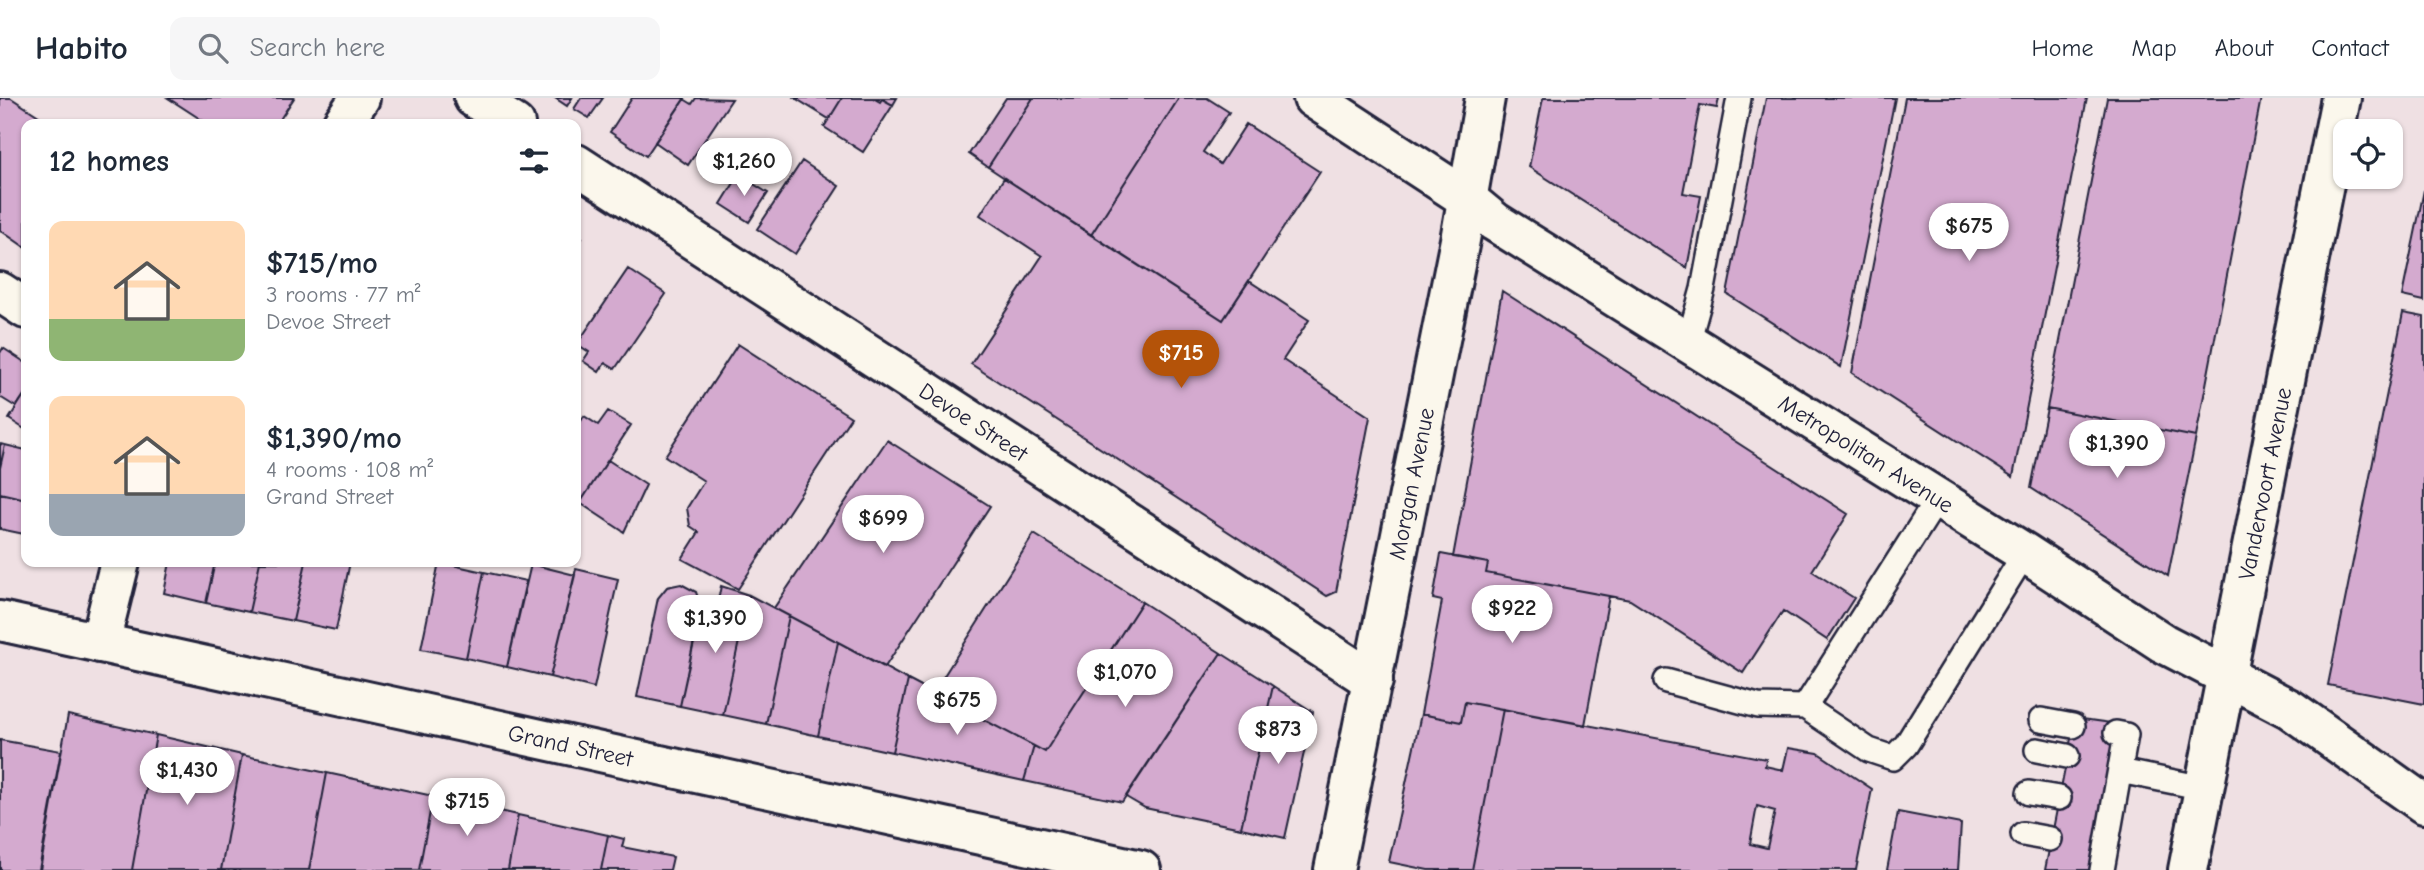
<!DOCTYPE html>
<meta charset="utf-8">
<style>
:root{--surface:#fff;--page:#f6f6f7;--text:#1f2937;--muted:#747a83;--line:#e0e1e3;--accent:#b45309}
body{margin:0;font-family:"Comic Neue",sans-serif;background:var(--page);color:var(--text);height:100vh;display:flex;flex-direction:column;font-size:26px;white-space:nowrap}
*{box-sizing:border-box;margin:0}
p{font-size:23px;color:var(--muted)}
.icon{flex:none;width:38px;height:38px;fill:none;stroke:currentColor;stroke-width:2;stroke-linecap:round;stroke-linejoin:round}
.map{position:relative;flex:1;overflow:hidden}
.details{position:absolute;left:21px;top:21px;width:560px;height:448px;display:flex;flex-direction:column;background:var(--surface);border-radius:14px;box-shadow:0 2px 5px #0004}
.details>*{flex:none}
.buttons{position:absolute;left:2333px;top:21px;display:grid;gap:14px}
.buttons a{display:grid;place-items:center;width:70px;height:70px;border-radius:14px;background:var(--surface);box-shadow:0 2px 5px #0004;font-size:35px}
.price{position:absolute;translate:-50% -60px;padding:0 16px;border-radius:24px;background:#fff;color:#222;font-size:23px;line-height:46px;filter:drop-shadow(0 2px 4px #0008)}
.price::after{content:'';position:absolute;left:50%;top:42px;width:21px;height:16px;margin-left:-10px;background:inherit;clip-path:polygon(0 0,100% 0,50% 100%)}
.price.on{background:var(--accent);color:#fff}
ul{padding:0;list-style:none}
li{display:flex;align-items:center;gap:21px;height:175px;padding:0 28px}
li span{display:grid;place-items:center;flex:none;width:196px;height:140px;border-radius:14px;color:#555}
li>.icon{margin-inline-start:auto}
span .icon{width:84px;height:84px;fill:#fffc;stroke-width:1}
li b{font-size:30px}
h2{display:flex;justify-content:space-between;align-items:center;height:84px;padding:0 28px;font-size:30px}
header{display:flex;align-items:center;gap:42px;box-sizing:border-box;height:98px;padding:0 35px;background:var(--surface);border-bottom:2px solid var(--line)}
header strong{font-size:33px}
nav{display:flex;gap:38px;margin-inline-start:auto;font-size:24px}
.search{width:490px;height:63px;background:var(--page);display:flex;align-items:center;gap:18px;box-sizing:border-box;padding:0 24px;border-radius:14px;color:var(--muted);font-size:26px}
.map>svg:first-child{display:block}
.building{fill:#d4aacf;stroke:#22223b;stroke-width:2;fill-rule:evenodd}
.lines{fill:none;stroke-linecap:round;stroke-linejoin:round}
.service-casing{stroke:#22223b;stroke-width:28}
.minor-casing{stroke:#22223b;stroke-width:44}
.secondary-casing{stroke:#22223b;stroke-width:44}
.primary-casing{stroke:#22223b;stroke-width:44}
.service{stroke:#fbf7ec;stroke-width:23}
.minor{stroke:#fbf7ec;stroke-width:38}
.secondary{stroke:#fbf7ec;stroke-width:38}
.primary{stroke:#fbf7ec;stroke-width:38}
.labels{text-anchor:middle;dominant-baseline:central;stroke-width:5;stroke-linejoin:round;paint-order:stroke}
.street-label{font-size:23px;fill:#22223b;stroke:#fbf7ec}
</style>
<header>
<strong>Habito</strong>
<div class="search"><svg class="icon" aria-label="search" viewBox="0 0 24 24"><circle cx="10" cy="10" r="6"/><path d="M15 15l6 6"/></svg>Search here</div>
<nav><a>Home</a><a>Map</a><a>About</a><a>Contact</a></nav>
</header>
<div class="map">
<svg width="2424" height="772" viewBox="0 0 2424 772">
<rect width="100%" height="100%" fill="#efe0e3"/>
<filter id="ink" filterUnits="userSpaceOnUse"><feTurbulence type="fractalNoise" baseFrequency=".0143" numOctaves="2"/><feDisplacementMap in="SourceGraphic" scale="14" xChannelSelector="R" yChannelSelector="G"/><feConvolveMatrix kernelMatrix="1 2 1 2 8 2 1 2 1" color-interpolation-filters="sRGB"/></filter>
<g filter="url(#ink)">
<path class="building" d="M0 0H11L51 26H26V150L0 132Z
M168 0H294L277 26H208Z
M555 0H572L567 8Z
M581 0H603L589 20 574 11Z
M632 0H685L646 58 610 34Z
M696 0 732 1 688 67 655 44 684 1 692 6Z
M795 0H842L829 21Z
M842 0H873L880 4 882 1 893 7 863 54 824 29Z
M873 0H897L893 7 882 1 880 4Z
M1006 0H1033L988 69 969 56Z
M1033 0H1179L1091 137 988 69Z
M1179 0H1207L1229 14 1203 54 1220 66 1246 26 1320 74 1223 222 1091 137Z
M1543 0H1719L1717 10 1700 7 1683 95 1701 98 1687 170 1529 69Z
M1766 0H1895L1841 269 1727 196Z
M1905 0H2087L2013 379 1852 275Z
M2107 0H2261L2196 339 2047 310Z
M802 63 839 88 795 156 757 131Z
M739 77 768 95 749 124 721 106Z
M1004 80 1223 222 1249 183 1309 222 1283 262 1370 319 1336 494 1327 498 971 266 1042 158 980 117Z
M2424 92V203L2402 198Z
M576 136 582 140 576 150Z
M628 171 666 196 615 271 605 265 599 274 583 263 589 254 577 246Z
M1502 193 1848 416 1812 473 1854 500 1827 542 1783 513 1743 575 1630 502 1486 475 1488 465 1453 459Z
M2403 215 2424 219V606L2328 587Z
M738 246 851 319 738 491 682 461 699 434 690 428 687 410 704 383 665 358Z
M3 250 26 265V294L16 309 0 299V255Z
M26 294V332L9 321Z
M2047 310 2196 339 2168 478 2031 390Z
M608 313 631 327 580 405 576 402V331L584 318 598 327Z
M887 342 990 408 885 569 774 510Z
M0 346 5 347 0 370Z
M5 347 26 352V401L0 395V370Z
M608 362 646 387 624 434 580 405Z
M0 395 26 401 24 436 0 431Z
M1034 436 1142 504 1045 654 933 595Z
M1441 456 1488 465 1486 475 1609 498 1585 627 1465 604 1461 624 1421 616 1442 503 1433 501Z
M170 464H215L206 505 164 495Z
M215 464H260L249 514 206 505Z
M260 464H306L293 523 249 514Z
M306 464H350L336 532 293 523Z
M439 464 484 474 466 560 421 551Z
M531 466 575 477 550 579 507 569Z
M576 471 618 481 594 590 550 579Z
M484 474 526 483 507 569 466 560Z
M681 486 696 494 701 510 680 608 637 599 658 500 667 489Z
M721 488 749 497 723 617 680 608 699 522 713 525Z
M749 497 789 518 766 626 723 617Z
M1142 504 1221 555 1122 704 1024 683 1034 648 1045 654Z
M789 518 838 544 818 638 766 626Z
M838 544 908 582 892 654 818 638Z
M1221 555 1273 588 1241 730 1145 710 1126 699Z
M908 582 1034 648 1024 683 892 654Z
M1273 588 1313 614 1285 740 1241 730Z
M1465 604 1503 611 1472 772H1428L1389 764 1421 616 1461 624Z
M1503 611 1766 661 1765 668 1783 672 1788 650 1818 655 1872 691 1856 772H1472ZM1757 708 1775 713 1767 750 1750 746Z
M68 617 156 637 132 772H40Z
M2075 620 2119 626 2091 772H2045Z
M156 637 242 657 221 772H132Z
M0 642 61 653 39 772H0Z
M242 657 327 675 309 772H221Z
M327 675 433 698 419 772H309Z
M433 698 518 717 508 772H419Z
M1898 714 1961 726 1958 772H1887Z
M518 717 608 737 601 772H508Z
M608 737 624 741 622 749 673 759 670 772H601Z"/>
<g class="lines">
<g class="service-casing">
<path id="service" d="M1688 245 1703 191 1739 0
M1938 400 1805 609 1869 652 1893 660 1906 647 2025 455
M1666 583 1758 608 1805 609
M2041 622 2073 628
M2037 652 2067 658
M2120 673 2204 690
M2029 695 2059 700
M2023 736 2050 741
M2102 772 2126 637 2116 635"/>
</g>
<g class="minor-casing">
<g id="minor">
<path d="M474 0 515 26"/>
<path d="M342 26 360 0"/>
<path id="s1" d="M576 66 1373 583"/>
<path d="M0 194 26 211"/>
<path d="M100 545 120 464"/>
<path id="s2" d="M1334 772 1460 142 1485 0"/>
</g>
</g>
<g class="secondary-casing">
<g id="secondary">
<path id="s3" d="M1313 0 1466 100 1495 124 2025 455 2163 545 2290 611 2424 706"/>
<path id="s4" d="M2188 772 2341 0"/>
</g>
</g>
<g class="primary-casing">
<g id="primary">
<path id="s5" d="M0 523 1141 772"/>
</g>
</g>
<use href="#service" class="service"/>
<use href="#minor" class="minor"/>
<use href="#secondary" class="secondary"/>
<use href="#primary" class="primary"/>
</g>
</g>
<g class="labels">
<g class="street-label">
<text stroke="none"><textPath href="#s1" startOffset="474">Devoe Street</textPath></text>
<text stroke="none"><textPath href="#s3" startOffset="658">Metropolitan Avenue</textPath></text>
<text stroke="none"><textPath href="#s2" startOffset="394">Morgan Avenue</textPath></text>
<text stroke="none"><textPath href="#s4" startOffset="394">Vandervoort Avenue</textPath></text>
<text stroke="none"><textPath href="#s5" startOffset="584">Grand Street</textPath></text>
</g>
</g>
</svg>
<div class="buttons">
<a><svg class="icon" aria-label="locate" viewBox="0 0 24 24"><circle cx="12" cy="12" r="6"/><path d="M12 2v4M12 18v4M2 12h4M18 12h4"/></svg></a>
</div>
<b class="price" style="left:744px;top:100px">$1,260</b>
<b class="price" style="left:1969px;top:165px">$675</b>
<b class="price on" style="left:1181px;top:292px">$715</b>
<b class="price" style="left:2117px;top:382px">$1,390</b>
<b class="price" style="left:883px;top:457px">$699</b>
<b class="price" style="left:1512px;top:547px">$922</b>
<b class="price" style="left:715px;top:557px">$1,390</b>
<b class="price" style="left:1125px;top:611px">$1,070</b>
<b class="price" style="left:957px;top:639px">$675</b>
<b class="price" style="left:1278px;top:668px">$873</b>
<b class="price" style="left:187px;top:709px">$1,430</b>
<b class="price" style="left:467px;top:740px">$715</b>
<section class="details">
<h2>12 homes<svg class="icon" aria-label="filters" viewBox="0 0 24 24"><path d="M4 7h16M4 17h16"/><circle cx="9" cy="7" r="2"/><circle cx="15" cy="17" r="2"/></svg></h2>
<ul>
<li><span style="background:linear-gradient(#ffd9b3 70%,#8fb573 0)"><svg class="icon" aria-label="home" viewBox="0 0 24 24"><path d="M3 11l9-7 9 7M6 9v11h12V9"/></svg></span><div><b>$715/mo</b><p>3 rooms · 77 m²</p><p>Devoe Street</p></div></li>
<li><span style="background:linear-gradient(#ffd9b3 70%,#9aa5b1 0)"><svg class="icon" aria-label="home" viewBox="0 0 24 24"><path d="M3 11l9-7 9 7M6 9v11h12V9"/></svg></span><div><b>$1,390/mo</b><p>4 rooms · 108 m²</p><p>Grand Street</p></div></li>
</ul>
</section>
</div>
